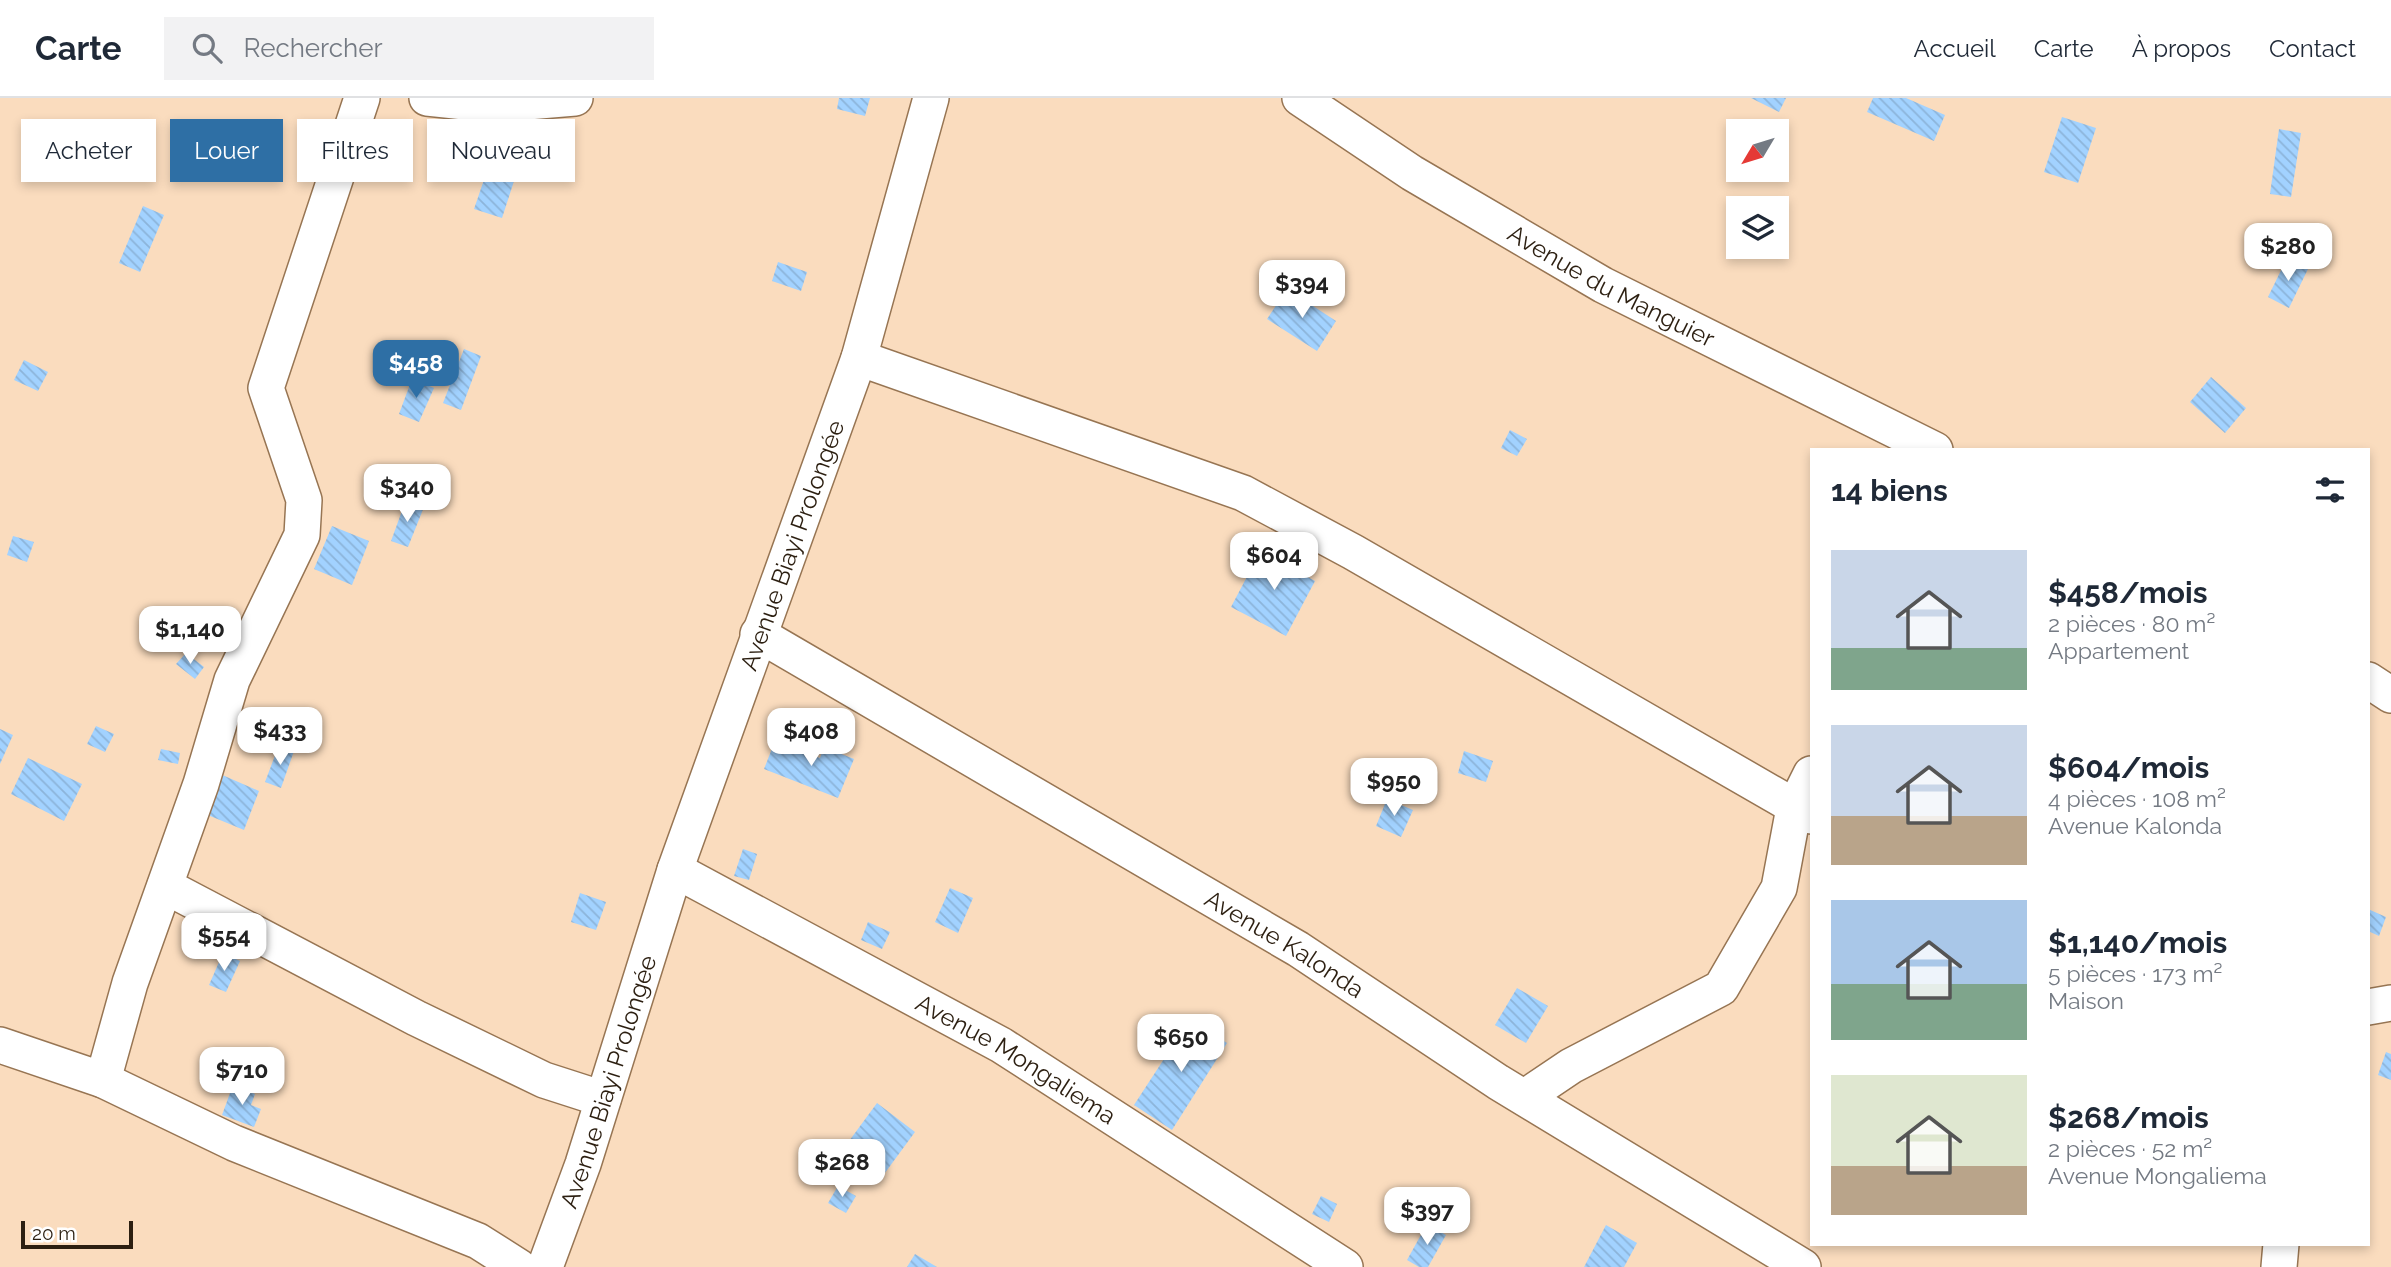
<!DOCTYPE html>
<html lang="fr">
<meta charset="utf-8">
<style>
:root{--surface:#fff;--page:#f2f2f3;--text:#1f2937;--muted:#747a83;--line:#e0e1e3;--accent:#2e6fa5}
body{margin:0;font-family:Raleway,sans-serif;background:var(--page);color:var(--text);height:100vh;display:flex;flex-direction:column;font-size:26px;white-space:nowrap}
*{box-sizing:border-box;margin:0}
p{font-size:23px;color:var(--muted)}
.icon{flex:none;width:38px;height:38px;fill:none;stroke:currentColor;stroke-width:2;stroke-linecap:round;stroke-linejoin:round}
.map{position:relative;flex:1;overflow:hidden}
.side{position:absolute;left:1810px;top:350px;width:560px;height:798px;display:flex;flex-direction:column;background:var(--surface);border-radius:0px;box-shadow:0 4px 10px #0003}
.side>*{flex:none}
.hud{position:absolute;left:21px;top:21px;width:665px;height:63px;display:flex;gap:14px}
.needle{width:46px;rotate:232deg}
.controls{position:absolute;left:1726px;top:21px;display:grid;gap:14px}
.controls a{display:grid;place-items:center;width:63px;height:63px;border-radius:0px;background:var(--surface);box-shadow:0 4px 10px #0003;font-size:35px}
.scale{position:absolute;left:21px;bottom:18px;width:112px;box-sizing:border-box;padding-left:7px;border:4px solid #2c1f11;border-top:0;font-size:19px;line-height:24px;white-space:nowrap;color:#2c1f11;-webkit-text-stroke:5px #fff;paint-order:stroke}
.price{position:absolute;translate:-50% -60px;padding:0 16px;border-radius:14px;background:#fff;color:#222;font-size:23px;line-height:46px;filter:drop-shadow(0 2px 4px #0008)}
.price::after{content:'';position:absolute;left:50%;top:42px;width:21px;height:16px;margin-left:-10px;background:inherit;clip-path:polygon(0 0,100% 0,50% 100%)}
.price.active{background:var(--accent);color:#fff}
ul{padding:0;list-style:none}
li{display:flex;align-items:center;gap:21px;height:175px;padding:0 21px}
li span{display:grid;place-items:center;flex:none;width:196px;height:140px;border-radius:0px;color:#555}
li>.icon{margin-inline-start:auto}
span .icon{width:84px;height:84px;fill:#fffc;stroke-width:1}
li b{font-size:30px}
h2{display:flex;justify-content:space-between;align-items:center;height:84px;padding:0 21px;font-size:30px}
.tag{padding:0 24px;border-radius:0px;background:var(--surface);box-shadow:0 4px 10px #0003;font-size:24px;line-height:63px}
.tag.active{background:var(--accent);color:#fff}
header{display:flex;align-items:center;gap:42px;box-sizing:border-box;height:98px;padding:0 35px;background:var(--surface);border-bottom:2px solid var(--line)}
header strong{font-size:33px}
nav{display:flex;gap:38px;margin-inline-start:auto;font-size:24px}
.search{width:490px;height:63px;background:var(--page);display:flex;align-items:center;gap:18px;box-sizing:border-box;padding:0 24px;border-radius:0px;color:var(--muted);font-size:26px}
.map>svg:first-child{display:block}
.building{fill:url(#building-back-hatch)}
.lines{fill:none;stroke-linecap:round;stroke-linejoin:round}
.minor-casing{stroke:#977553;stroke-width:38}
.minor{stroke:#fff;stroke-width:35}
.labels{text-anchor:middle;dominant-baseline:central;stroke-width:6;stroke-linejoin:round;paint-order:stroke}
.street-label{font-size:24px;fill:#2c1f11;stroke:#fff}
</style>
<header>
<strong>Carte</strong>
<div class="search"><svg class="icon" aria-label="search" viewBox="0 0 24 24"><circle cx="10" cy="10" r="6"/><path d="M15 15l6 6"/></svg>Rechercher</div>
<nav><a>Accueil</a><a>Carte</a><a>À propos</a><a>Contact</a></nav>
</header>
<div class="map">
<svg width="2391" height="1169" viewBox="0 0 2391 1169">
<defs>
<pattern id="building-back-hatch" width="6" height="6" patternUnits="userSpaceOnUse" patternTransform="scale(1.75)"><rect width="6" height="6" fill="#a2d2ff"/><path d="M-1 5l2 2M0 0l6 6M5-1l2 2" fill="none" stroke="#8cb4da"/></pattern>
</defs>
<rect width="100%" height="100%" fill="#fadcbe"/>
<path class="building" d="M839 0H870L865 18 837 11Z
M1751 0H1786L1779 14Z
M1873 0H1906L1945 17 1934 43 1867 14Z
M2062 19 2096 30 2078 85 2044 74Z
M2279 31 2301 35 2291 99 2270 96Z
M489 67 516 77 502 120 474 111Z
M143 108 164 117 140 174 119 165Z
M2287 160 2308 171 2289 210 2268 199Z
M778 164 807 174 801 193 772 183Z
M1287 191 1336 223 1317 253 1267 221Z
M464 251 481 258 461 312 443 305Z
M24 262 48 274 38 293 14 282Z
M2211 279 2246 310 2225 335 2190 304Z
M412 281 434 290 419 324 399 316Z
M1510 332 1527 341 1517 358 1501 350Z
M406 402 424 409 408 449 391 443Z
M332 428 369 443 352 487 314 471Z
M13 438 34 444 27 464 7 457Z
M1260 454 1275 462 1279 454 1298 464 1293 471 1315 483 1286 538 1231 509Z
M186 555 204 569 195 581 176 566Z
M96 628 114 636 105 654 87 646Z
M0 631 13 637 0 666Z
M775 643 820 660 824 649 854 661 838 700 764 671Z
M279 647 294 653 281 690 265 684Z
M161 651 180 655 178 666 158 662Z
M1464 653 1493 663 1486 684 1458 675Z
M28 660 82 686 64 723 11 696Z
M1377 673 1414 687 1408 704 1371 689Z
M220 676 259 693 244 732 203 715Z
M1387 701 1413 712 1401 739 1376 728Z
M743 751 757 756 749 782 734 778Z
M950 790 973 800 958 835 935 824Z
M580 795 606 804 596 832 571 824Z
M2368 811 2386 819 2379 838 2368 833Z
M868 824 890 834 882 851 861 842Z
M223 855 240 863 226 894 209 887Z
M1517 890 1548 908 1526 945 1495 927Z
M1190 921 1227 945 1172 1032 1134 1007Z
M2386 954 2391 956V982L2378 977Z
M233 987 255 996 251 1007 261 1011 254 1029 222 1017Z
M877 1005 915 1034 879 1083 841 1054Z
M838 1088 856 1098 846 1115 828 1105Z
M1321 1098 1337 1106 1329 1124 1312 1116Z
M1427 1126 1446 1137 1428 1169H1419L1407 1162Z
M1606 1127 1637 1145 1624 1169H1584Z
M915 1156 937 1169H907Z"/>
<g class="lines">
<g class="minor-casing">
<g id="minor">
<path d="M427 0 493 7 575 0"/>
<path id="s1" d="M1300 0 1412 75 1603 187 1935 352"/>
<path d="M859 260 1243 395 1353 454 1811 718"/>
<path id="s2" d="M758 536 1298 851 1498 984 1803 1169"/>
<path d="M2368 582 2391 597"/>
<path id="s3" d="M675 772 1001 947 1345 1169"/>
<path d="M165 788 416 920 544 982 603 1001"/>
<path d="M2368 909 2391 905"/>
<path d="M0 947 103 982 234 1045 478 1143 519 1169"/>
<path d="M103 982 130 885 201 686 232 582 302 437 304 402 266 290 362 0"/>
<path d="M1525 999 1571 968 1721 890 1779 790 1794 710 1811 676"/>
<path id="s4" d="M545 1169 583 1066 675 772 859 260 931 0"/>
<path d="M2279 1169 2281 1146"/>
</g>
</g>
<use href="#minor" class="minor"/>
</g>
<g class="labels">
<g class="street-label">
<text stroke="none"><textPath href="#s1" startOffset="364">Avenue du Manguier</textPath></text>
<text stroke="none"><textPath href="#s4" startOffset="763">Avenue Biayi Prolongée</textPath></text>
<text stroke="none"><textPath href="#s2" startOffset="611">Avenue Kalonda</textPath></text>
<text stroke="none"><textPath href="#s3" startOffset="390">Avenue Mongaliema</textPath></text>
<text stroke="none"><textPath href="#s4" startOffset="196">Avenue Biayi Prolongée</textPath></text>
</g>
</g>
</svg>
<div class="controls">
<a><svg class="needle" viewBox="-14 -14 28 28"><path d="M0-13l5 13h-10z" fill="#e53935"/><path d="M0 13l5-13h-10z" fill="#747a83"/></svg></a>
<a><svg class="icon" aria-label="layers" viewBox="0 0 24 24"><path d="M12 4l9 5-9 5-9-5zM3 14l9 5 9-5"/></svg></a>
</div>
<div class="scale">20 m</div>
<b class="price" style="left:2288px;top:185px">$280</b>
<b class="price" style="left:1302px;top:222px">$394</b>
<b class="price active" style="left:416px;top:302px">$458</b>
<b class="price" style="left:407px;top:426px">$340</b>
<b class="price" style="left:1274px;top:494px">$604</b>
<b class="price" style="left:190px;top:568px">$1,140</b>
<b class="price" style="left:280px;top:669px">$433</b>
<b class="price" style="left:811px;top:670px">$408</b>
<b class="price" style="left:1394px;top:720px">$950</b>
<b class="price" style="left:224px;top:875px">$554</b>
<b class="price" style="left:1181px;top:976px">$650</b>
<b class="price" style="left:242px;top:1009px">$710</b>
<b class="price" style="left:842px;top:1101px">$268</b>
<b class="price" style="left:1427px;top:1149px">$397</b>
<div class="hud">
<a class="tag">Acheter</a>
<a class="tag active">Louer</a>
<a class="tag">Filtres</a>
<a class="tag">Nouveau</a>
</div>
<section class="side">
<h2>14 biens<svg class="icon" aria-label="filters" viewBox="0 0 24 24"><path d="M4 7h16M4 17h16"/><circle cx="9" cy="7" r="2"/><circle cx="15" cy="17" r="2"/></svg></h2>
<ul>
<li><span style="background:linear-gradient(#c9d6e8 70%,#7fa58c 0)"><svg class="icon" aria-label="home" viewBox="0 0 24 24"><path d="M3 11l9-7 9 7M6 9v11h12V9"/></svg></span><div><b>$458/mois</b><p>2 pièces · 80 m²</p><p>Appartement</p></div></li>
<li><span style="background:linear-gradient(#c9d6e8 65%,#b9a48a 0)"><svg class="icon" aria-label="home" viewBox="0 0 24 24"><path d="M3 11l9-7 9 7M6 9v11h12V9"/></svg></span><div><b>$604/mois</b><p>4 pièces · 108 m²</p><p>Avenue Kalonda</p></div></li>
<li><span style="background:linear-gradient(#a9c7e8 60%,#7fa58c 0)"><svg class="icon" aria-label="home" viewBox="0 0 24 24"><path d="M3 11l9-7 9 7M6 9v11h12V9"/></svg></span><div><b>$1,140/mois</b><p>5 pièces · 173 m²</p><p>Maison</p></div></li>
<li><span style="background:linear-gradient(#dfe7d0 65%,#b9a48a 0)"><svg class="icon" aria-label="home" viewBox="0 0 24 24"><path d="M3 11l9-7 9 7M6 9v11h12V9"/></svg></span><div><b>$268/mois</b><p>2 pièces · 52 m²</p><p>Avenue Mongaliema</p></div></li>
</ul>
</section>
</div>
